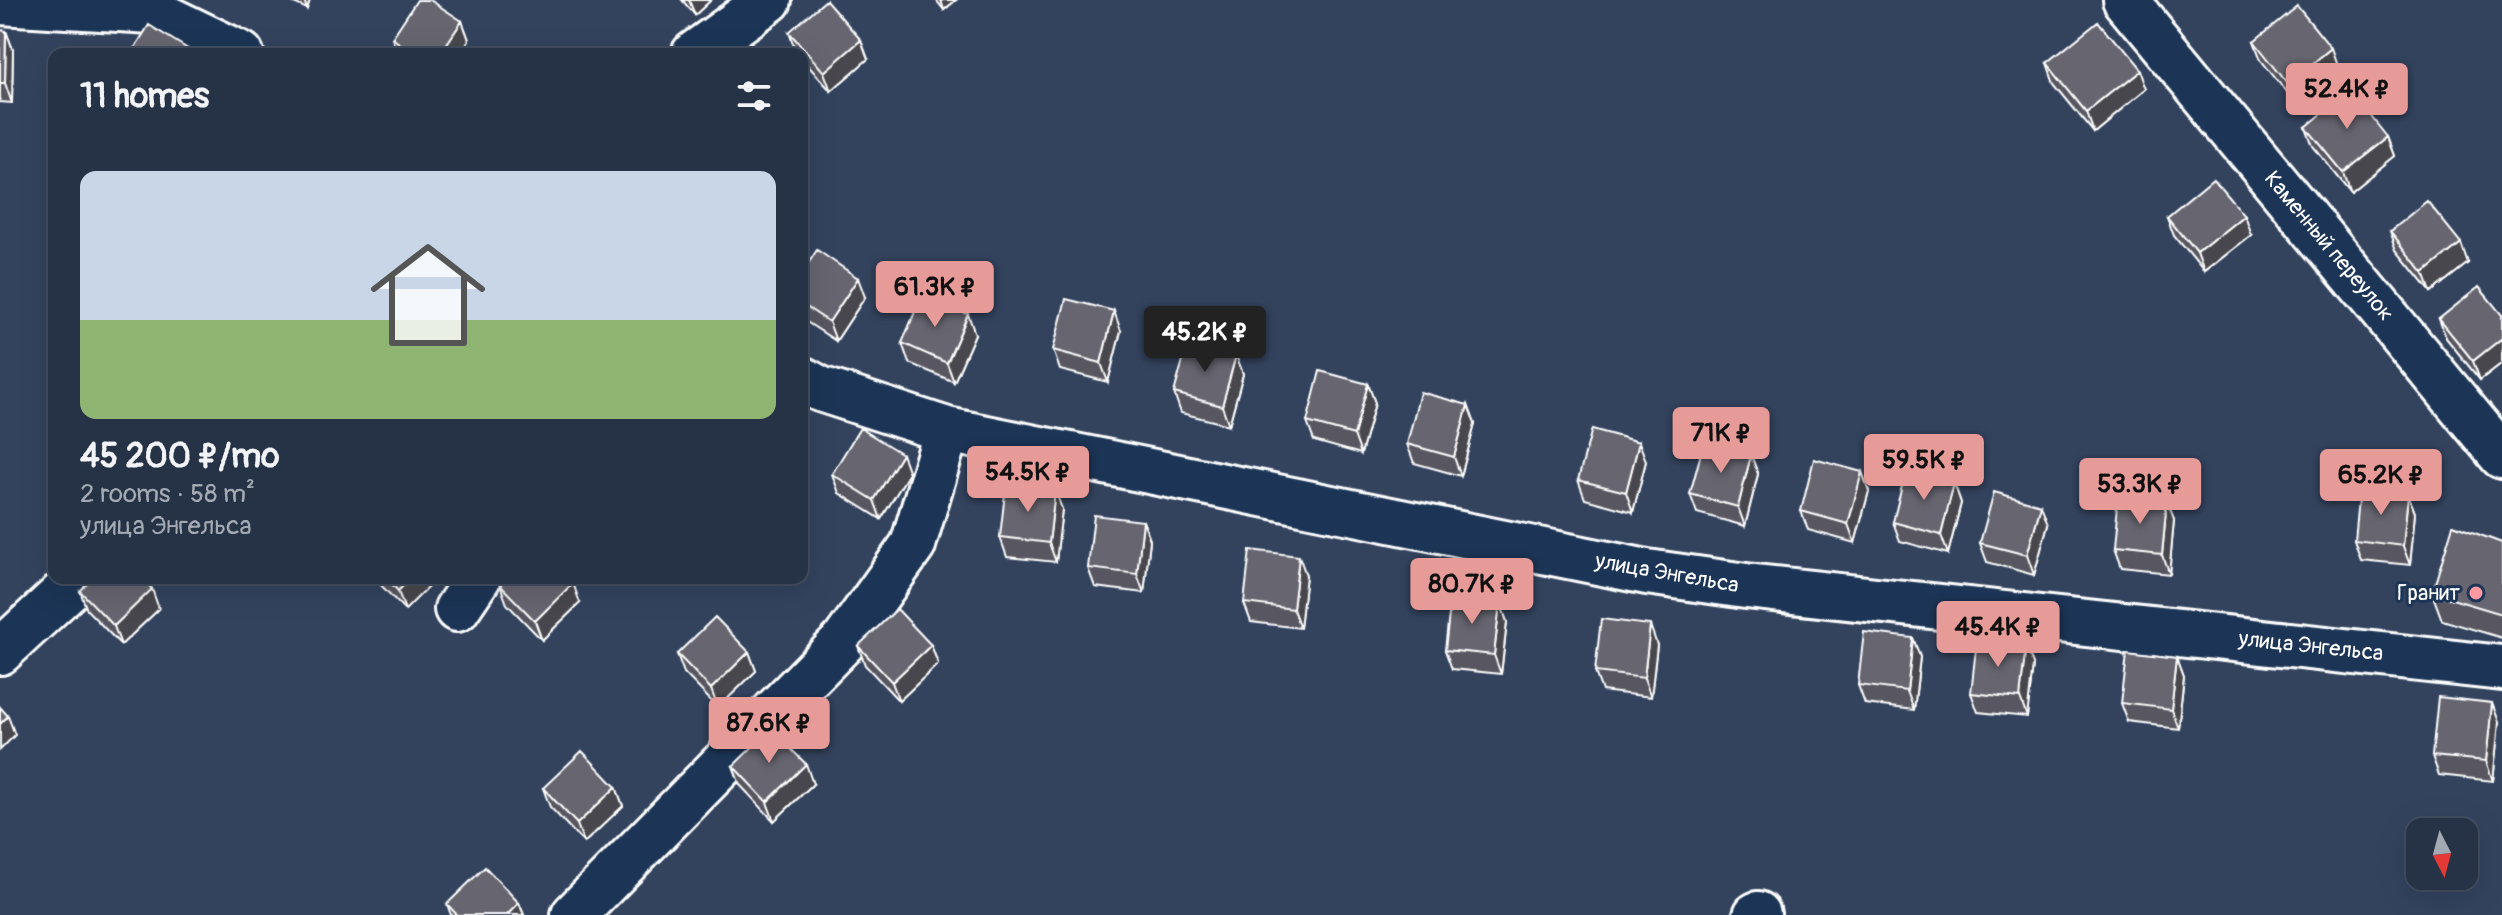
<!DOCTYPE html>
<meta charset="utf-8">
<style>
:root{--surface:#263246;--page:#2e3a4d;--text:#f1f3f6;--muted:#a4aab3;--line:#424d5f;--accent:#e69b98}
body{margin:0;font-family:Pangolin,sans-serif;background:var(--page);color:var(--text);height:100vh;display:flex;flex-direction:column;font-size:30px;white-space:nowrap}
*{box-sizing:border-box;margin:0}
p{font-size:26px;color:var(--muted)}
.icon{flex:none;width:44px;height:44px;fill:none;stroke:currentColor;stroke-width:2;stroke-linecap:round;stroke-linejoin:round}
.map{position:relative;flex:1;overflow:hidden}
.sheet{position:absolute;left:48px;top:48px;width:760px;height:536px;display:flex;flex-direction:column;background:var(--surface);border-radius:16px;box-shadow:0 8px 32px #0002,0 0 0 2px var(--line)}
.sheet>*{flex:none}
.needle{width:52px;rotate:174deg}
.controls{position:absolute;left:2406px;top:818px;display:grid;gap:16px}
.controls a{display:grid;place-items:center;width:72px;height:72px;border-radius:16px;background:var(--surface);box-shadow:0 8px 32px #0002,0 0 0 2px var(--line);font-size:40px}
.price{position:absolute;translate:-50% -68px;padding:0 18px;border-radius:8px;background:var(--accent);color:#111;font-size:26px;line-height:52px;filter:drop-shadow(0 2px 4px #0008)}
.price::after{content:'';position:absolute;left:50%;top:48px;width:24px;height:18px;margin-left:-12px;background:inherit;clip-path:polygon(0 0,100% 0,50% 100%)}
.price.active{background:#222;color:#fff}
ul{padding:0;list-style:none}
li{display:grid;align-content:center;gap:16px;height:424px;padding:0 32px}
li+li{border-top:2px solid var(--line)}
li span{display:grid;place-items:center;height:248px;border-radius:16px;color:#555}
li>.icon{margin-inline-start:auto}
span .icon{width:144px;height:144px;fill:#fffc;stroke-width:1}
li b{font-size:34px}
h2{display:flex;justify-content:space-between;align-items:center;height:96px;padding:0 32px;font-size:34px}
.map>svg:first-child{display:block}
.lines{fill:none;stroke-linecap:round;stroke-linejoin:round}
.minor-casing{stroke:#fff;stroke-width:50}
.minor{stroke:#1d3557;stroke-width:44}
.wall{fill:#585760;stroke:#fff;stroke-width:2}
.shaded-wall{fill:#47474e;stroke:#fff;stroke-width:2}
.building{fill:#666570;stroke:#fff;stroke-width:2}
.poi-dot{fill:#ff9aa2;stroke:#1d3557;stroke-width:3}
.labels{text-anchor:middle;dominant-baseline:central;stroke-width:6;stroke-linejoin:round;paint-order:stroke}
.street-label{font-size:22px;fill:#fff;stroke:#1d3557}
.poi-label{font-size:22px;fill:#fff;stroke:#1d3557;text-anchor:end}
</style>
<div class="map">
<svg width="2502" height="915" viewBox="0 0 2502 915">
<rect width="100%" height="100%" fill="#33435e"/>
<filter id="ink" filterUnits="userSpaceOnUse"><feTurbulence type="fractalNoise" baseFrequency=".0125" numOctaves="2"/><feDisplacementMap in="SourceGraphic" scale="16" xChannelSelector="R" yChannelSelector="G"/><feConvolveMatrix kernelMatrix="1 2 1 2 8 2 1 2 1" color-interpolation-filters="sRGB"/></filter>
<g filter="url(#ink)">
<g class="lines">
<g class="minor-casing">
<path id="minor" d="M2125 0 2502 456
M0 2 152 11 241 54
M694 54 769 0
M802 379 820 389 947 430 1647 572 1746 586 2502 668
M457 609 478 578
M0 652 80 578
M574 915 845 640 913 545 947 430
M1756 915 1758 914"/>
</g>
<use href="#minor" class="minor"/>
</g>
<path class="wall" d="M287 0H310L307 9Z
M682 0H711L695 15Z
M936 0H956L944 10Z
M462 21 469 40 460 54H397L392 38Z
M0 30 6 31 13 50 12 103 0 102Z
M789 32 868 59 831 91 802 59V54H798L796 52Z
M2254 41 2338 68 2295 103 2261 60Z
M2047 63 2144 89 2093 131 2054 83Z
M2306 127 2388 137 2395 156 2350 192 2313 146Z
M2167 216 2251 235 2204 272 2174 235Z
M2390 231 2468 263 2431 292 2397 250Z
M802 273 865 297 836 341 802 319Z
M2502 315V363L2480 380 2446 338 2439 319Z
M1121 331 1108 382 1060 370 1053 350Z
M975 334 954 382 909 363 902 343Z
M1236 355 1243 374 1229 425 1181 413 1174 393Z
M1368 384 1375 403 1361 454 1314 441 1307 422Z
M1468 405 1475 424 1461 476 1414 463 1407 444Z
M1751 455 1758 474 1745 526 1697 513 1690 494Z
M1646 461 1633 512 1585 499 1578 480Z
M1862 472 1869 491 1855 543 1808 530 1801 511Z
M909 473 881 519 839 493 832 474Z
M1954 483 1961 503 1948 554 1900 541 1893 522Z
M2408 494 2415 513 2410 565 2361 560 2354 540Z
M1062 509 1056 562 1007 557 1000 537Z
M1143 521 1150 540 1144 593 1095 587 1088 568Z
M2174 521 2169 574 2120 569 2113 550Z
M2048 524 2034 575 1987 562 1980 543Z
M2502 543V638L2442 620 2432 593Z
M1306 575 1300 628 1251 622 1244 603Z
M374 578H437L405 610Z
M500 585 580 603 542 640 507 604Z
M80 591 159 609 121 645 87 610Z
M1500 602 1507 622 1501 674 1452 669 1445 650Z
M1913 638 1920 657 1914 710 1865 704 1858 685Z
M931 645 938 664 899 701 865 665 858 646Z
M1657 645 1651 697 1602 691 1595 672Z
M2026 645 2033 665 2027 717 1978 712 1971 693Z
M749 652 756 671 718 708 684 673 677 654Z
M2177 656 2184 675 2178 728 2129 722 2122 703Z
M2499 722 2493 781 2439 775 2432 756Z
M733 766 813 784 774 821 740 785Z
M616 787 623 806 584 843 550 807 543 788Z
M519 903 524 915H451L447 904Z"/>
<path class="shaded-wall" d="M304 0H310L307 9Z
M689 0H711L695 15Z
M941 0H956L944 10Z
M462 21 469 40 460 54H440Z
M6 31 13 50 12 103 5 83Z
M861 40 868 59 831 91 824 72Z
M2331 48 2338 68 2295 103 2288 84Z
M2137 70 2144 89 2093 131 2086 111Z
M2388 137 2395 156 2350 192 2343 172Z
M2244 215 2251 235 2204 272 2197 253Z
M2461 243 2468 263 2431 292 2424 273Z
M858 278 865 297 836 341 829 322Z
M1114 311 1121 331 1108 382 1101 363Z
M968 314 975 334 954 382 947 363Z
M2502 338V363L2480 380 2473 361Z
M1236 355 1243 374 1229 425 1222 406Z
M1368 384 1375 403 1361 454 1354 435Z
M1468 405 1475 424 1461 476 1454 457Z
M1639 442 1646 461 1633 512 1626 492Z
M902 454 909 473 881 519 874 500Z
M1751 455 1758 474 1745 526 1738 507Z
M1862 472 1869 491 1855 543 1848 524Z
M1954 483 1961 503 1948 554 1941 535Z
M1055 490 1062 509 1056 562 1049 543Z
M2408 494 2415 513 2410 565 2403 546Z
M2167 502 2174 521 2169 574 2162 555Z
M2041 505 2048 524 2034 575 2027 555Z
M1143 521 1150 540 1144 593 1137 574Z
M1299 556 1306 575 1300 628 1293 609Z
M411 578H437L405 610 398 591Z
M573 583 580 603 542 640 535 621Z
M152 589 159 609 121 645 114 626Z
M1500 602 1507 622 1501 674 1494 655Z
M1650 625 1657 645 1651 697 1644 678Z
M1913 638 1920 657 1914 710 1907 691Z
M931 645 938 664 899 701 892 682Z
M2026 645 2033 665 2027 717 2020 698Z
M749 652 756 671 718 708 711 689Z
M2177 656 2184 675 2178 728 2171 709Z
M2492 703 2499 722 2493 781 2486 761Z
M8 716 15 735 0 750V724Z
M806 764 813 784 774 821 767 802Z
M616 787 623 806 584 843 577 824Z
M519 903 524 915H507Z"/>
<path class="building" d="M417 0H430L462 21 440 54H415L392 38Z
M826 0 861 40 824 72 789 32Z
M2297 6 2331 48 2288 84 2254 41Z
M2098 22 2137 70 2086 111 2047 63Z
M149 25 191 51 189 54H131Z
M0 30 6 31 5 83H0Z
M2351 90 2388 137 2343 172 2306 127Z
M2213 178 2244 215 2197 253 2167 216Z
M2427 201 2461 243 2424 273 2390 231Z
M817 250 858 278 829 322 802 304V273Z
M2479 287 2502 315V338L2473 361 2439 319Z
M922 295 968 314 947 363 902 343Z
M1066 299 1114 311 1101 363 1053 350Z
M1188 342 1236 355 1222 406 1174 393Z
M1320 371 1368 384 1354 435 1307 422Z
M1420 392 1468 405 1454 457 1407 444Z
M860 428 902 454 874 500 832 474Z
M1592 429 1639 442 1626 492 1578 480Z
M1704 442 1751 455 1738 507 1690 494Z
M1814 459 1862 472 1848 524 1801 511Z
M1906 470 1954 483 1941 535 1893 522Z
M1006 484 1055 490 1049 543 1000 537Z
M2359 489 2408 494 2403 546 2354 540Z
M1994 492 2041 505 2027 555 1980 543Z
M2118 497 2167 502 2162 555 2113 550Z
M1094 515 1143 521 1137 574 1088 568Z
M2453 525 2502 543V614L2432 593Z
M1250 550 1299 556 1293 609 1244 603Z
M93 578H142L152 589 114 626 80 591Z
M386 578H411L398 591Z
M508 578H568L573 583 535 621 500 585Z
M1451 596 1500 602 1494 655 1445 650Z
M897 609 931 645 892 682 858 646Z
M715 617 749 652 711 689 677 654Z
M1601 619 1650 625 1644 678 1595 672Z
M1864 632 1913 638 1907 691 1858 685Z
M1977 639 2026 645 2020 698 1971 693Z
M2128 650 2177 656 2171 709 2122 703Z
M2438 697 2492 703 2486 761 2432 756Z
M0 707 8 716 0 724Z
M771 729 806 764 767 802 733 766Z
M582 751 616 787 577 824 543 788Z
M485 867 519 903 507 915H457L447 904Z"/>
</g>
<circle class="poi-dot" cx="2476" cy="593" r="8"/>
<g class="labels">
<g class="street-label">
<text transform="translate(2329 246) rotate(50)">Каменный переулок</text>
<text transform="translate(1667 573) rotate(10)">улица Энгельса</text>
<text transform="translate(2311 646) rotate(6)">улица Энгельса</text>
</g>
<g class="poi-label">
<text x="2460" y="593">Гранит</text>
</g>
</g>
</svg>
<div class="controls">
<a><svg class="needle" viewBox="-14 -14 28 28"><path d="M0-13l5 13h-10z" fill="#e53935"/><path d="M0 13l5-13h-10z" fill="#a4aab3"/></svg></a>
</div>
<b class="price" style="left:2347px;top:131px">52.4K ₽</b>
<b class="price" style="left:935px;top:329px">61.3K ₽</b>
<b class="price active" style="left:1205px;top:374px">45.2K ₽</b>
<b class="price" style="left:1721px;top:475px">71K ₽</b>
<b class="price" style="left:1924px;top:502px">59.5K ₽</b>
<b class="price" style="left:1028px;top:514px">54.5K ₽</b>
<b class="price" style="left:2381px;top:517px">65.2K ₽</b>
<b class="price" style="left:2140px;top:526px">53.3K ₽</b>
<b class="price" style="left:1472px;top:626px">80.7K ₽</b>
<b class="price" style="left:1998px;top:669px">45.4K ₽</b>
<b class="price" style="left:769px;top:765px">87.6K ₽</b>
<section class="sheet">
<h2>11 homes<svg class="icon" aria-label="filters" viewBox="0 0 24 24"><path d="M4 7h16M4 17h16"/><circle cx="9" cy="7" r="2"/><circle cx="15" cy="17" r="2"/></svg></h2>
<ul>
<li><span style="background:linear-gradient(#c9d6e8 60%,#8fb573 0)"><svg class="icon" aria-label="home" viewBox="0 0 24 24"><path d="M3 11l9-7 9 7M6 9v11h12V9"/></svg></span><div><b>45 200 ₽/mo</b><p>2 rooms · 58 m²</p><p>улица Энгельса</p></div></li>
</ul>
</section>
</div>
